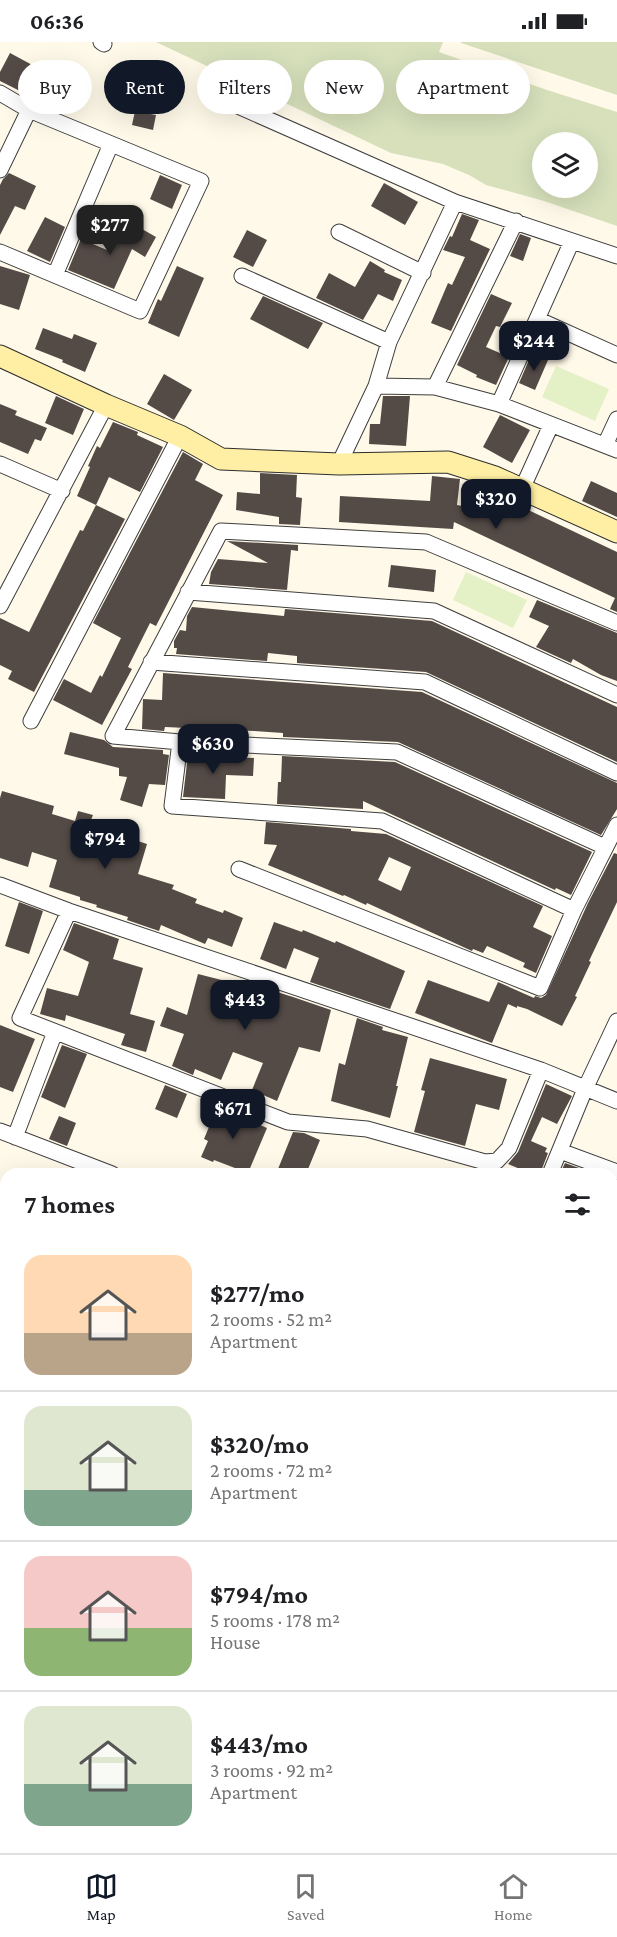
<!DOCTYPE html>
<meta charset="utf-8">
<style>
:root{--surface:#fff;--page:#f6f6f6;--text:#202124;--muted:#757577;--line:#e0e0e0;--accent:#111827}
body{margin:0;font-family:"Crimson Pro",serif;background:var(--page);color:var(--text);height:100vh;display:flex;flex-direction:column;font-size:22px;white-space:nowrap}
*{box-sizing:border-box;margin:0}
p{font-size:20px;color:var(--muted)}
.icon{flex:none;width:33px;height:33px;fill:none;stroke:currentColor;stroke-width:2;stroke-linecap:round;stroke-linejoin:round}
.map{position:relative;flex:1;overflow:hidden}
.panel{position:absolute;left:0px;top:1126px;width:618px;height:686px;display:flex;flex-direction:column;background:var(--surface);border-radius:18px 18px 0 0;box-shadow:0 6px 24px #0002}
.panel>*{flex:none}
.top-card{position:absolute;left:18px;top:18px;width:582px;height:54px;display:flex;gap:12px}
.controls{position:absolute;left:532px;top:90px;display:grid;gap:12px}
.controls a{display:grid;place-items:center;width:66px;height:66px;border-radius:50%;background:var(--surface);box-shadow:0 6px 24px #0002;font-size:30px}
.price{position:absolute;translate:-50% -51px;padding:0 14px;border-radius:12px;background:var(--accent);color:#fff;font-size:20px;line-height:39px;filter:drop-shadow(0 2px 3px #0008)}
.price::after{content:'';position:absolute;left:50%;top:36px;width:18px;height:14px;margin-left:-9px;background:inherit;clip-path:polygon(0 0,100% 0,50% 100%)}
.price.active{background:#222;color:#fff}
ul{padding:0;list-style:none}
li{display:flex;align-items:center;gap:18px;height:150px;padding:0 24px}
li+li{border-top:2px solid var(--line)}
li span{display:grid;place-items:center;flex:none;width:168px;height:120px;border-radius:18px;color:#555}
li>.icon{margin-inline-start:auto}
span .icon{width:72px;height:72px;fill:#fffc;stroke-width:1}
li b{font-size:26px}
h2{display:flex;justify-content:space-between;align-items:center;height:72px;padding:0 24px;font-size:26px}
.tag{padding:0 21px;border-radius:27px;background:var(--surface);box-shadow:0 6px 24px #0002;font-size:21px;line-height:54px}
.tag.active{background:var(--accent);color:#fff}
.status{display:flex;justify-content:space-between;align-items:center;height:42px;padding:0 30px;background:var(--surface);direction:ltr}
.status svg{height:16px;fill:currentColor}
.dock{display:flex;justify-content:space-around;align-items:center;height:84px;border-top:2px solid var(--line);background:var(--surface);font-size:16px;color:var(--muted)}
.dock a{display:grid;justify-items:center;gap:3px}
.dock .active{color:var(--accent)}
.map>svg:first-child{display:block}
.cemetery{fill:#d7e0bb;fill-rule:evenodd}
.pitch{fill:#e4f0c5}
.building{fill:#544b47;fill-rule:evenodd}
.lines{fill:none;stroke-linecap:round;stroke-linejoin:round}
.street-casing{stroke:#3e3e3e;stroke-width:17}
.secondary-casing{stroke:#2d2d2d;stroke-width:23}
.street{stroke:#fff;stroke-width:15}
.secondary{stroke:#ffefa4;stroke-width:21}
</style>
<div class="status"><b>06:36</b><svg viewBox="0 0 49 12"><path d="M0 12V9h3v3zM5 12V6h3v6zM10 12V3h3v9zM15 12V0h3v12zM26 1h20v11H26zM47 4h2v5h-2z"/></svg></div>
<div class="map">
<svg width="617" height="1811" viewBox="0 0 617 1811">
<rect width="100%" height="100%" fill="#fff9e9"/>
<path class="cemetery" d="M156 0H443L439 10 547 48 617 70V184L544 159 486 143 469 133 443 122 391 111ZM543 100H588V146H543Z
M461 0H617V53L461 1Z"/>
<path class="pitch" d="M556 324 609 347 595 379 542 355Z
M466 530 527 558 513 586 453 558Z"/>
<path class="building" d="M10 11 36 25 22 50 0 39V30Z
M135 69 156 73 153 88 132 83Z
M9 131 36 144 25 168 15 164 0 193V143L3 137Z
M160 133 182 143 172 167 150 157Z
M384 141 418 160 405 183 371 164Z
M462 172 479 178 470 198 490 207 451 289 431 281 448 241 452 243 465 215 443 208 450 194 452 195Z
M45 175 65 185 50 220 27 209Z
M128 179 156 195 145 215 132 207 114 247 68 228 81 197 107 208 109 204 113 206Z
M247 188 267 198 253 225 233 215Z
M520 192 531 196 523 219 510 214Z
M370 219 385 228 384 230 402 238 393 259 378 252 363 278 316 256 329 231 355 245Z
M0 224 30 233 19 268 0 262Z
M177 224 204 236 179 295 148 281 158 257 161 259Z
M491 252 512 261 500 285 496 284 486 305 509 315 496 343 476 335 477 333 457 323Z
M263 254 323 281 308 307 250 277Z
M43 286 72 297 74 292 97 301 85 330 62 320 63 318 35 307Z
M532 311 548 318 535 348 519 341Z
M164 332 192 348 174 378 147 362Z
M56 354 84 367 73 393 45 381Z
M383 354H410L406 404 369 402 370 382H380Z
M0 362 17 369 15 373 47 386 41 399 35 397 28 412 0 400Z
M500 373 530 388 512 421 483 405Z
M113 380 138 390 137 393 163 405 140 450 109 435 96 463 125 477 34 650 8 637 12 629 0 623V576L29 590 80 488 83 489 96 463 77 454 90 425 88 424 97 404 100 406Z
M183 410 203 422 195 438 223 453 156 584 150 581 128 625 132 627 102 683 53 658 64 637 91 651 100 633 102 635 121 596 93 581Z
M260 431 297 433 296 455 302 456 300 483 279 482V475L236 468 237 450 260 452Z
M432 434 460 437 457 463 477 467 486 448 617 510V570L610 567 615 556 454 480 453 487 339 480 340 454 430 459Z
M591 439 617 451V475L582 459Z
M227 499 298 503V509L291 508 287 548 209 542 211 530 218 517 268 521Z
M391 523 436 528 434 550 388 545Z
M537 558 617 591V639L601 633 573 617 571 621 536 605 549 584 529 575Z
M192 565 284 574 285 567 432 579 617 665V720L426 630 297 621V614L268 611 267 619 176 612 177 606H174V599L180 588 186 589 187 574Z
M163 631 422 650 617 741V767L601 793 398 700 283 695V691L254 689 165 685 164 689 142 687 143 657 162 658Z
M70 690 104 698 113 705 163 708V712L169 713 165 743 149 742 142 765 120 758 127 735 119 734V726L64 712Z
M188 713 254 716 253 734 226 733 225 757 183 755Z
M282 714 395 720 592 810 571 853 556 846 555 848 363 759V767L277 762 278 740H281Z
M2 749 54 764 52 772 75 779 78 769 93 773 91 778 121 786 119 793 147 802 138 832 174 843 172 847 197 857 195 861 223 871 224 868 243 876 232 905 208 896 205 902 161 883 159 889 127 878 128 875 96 865 97 863 80 858V855L49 845 57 818 32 810 28 825 0 816V756Z
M266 780 351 787V789L386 792 543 864 533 885 552 894 536 931 523 925 525 921 487 904 483 911 473 907 472 909 367 861 366 863 344 853 343 854 324 846 268 823 277 803 264 802ZM389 815 411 825 401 849 378 838Z
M614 811 617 812V860L589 919 591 920 575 954 577 955 562 984 527 967 517 964V966L508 962 492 1001 415 971 428 938 489 960 498 940 534 956 535 954 541 956 546 953 588 861Z
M19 860 43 869 29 912 5 904Z
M274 880 302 890 303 888 335 901 336 899 405 929 390 967 310 940 319 916 294 906 286 927 260 917Z
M74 881 119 897 113 917 143 926 130 972 155 979 146 1010 121 1003 125 992 66 973 65 979 40 972 47 946 78 954 89 920 63 908Z
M198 932 276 952 277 950 293 955 331 968 320 1010 299 1005 277 1059 252 1048 263 1021 233 1010 221 1038 195 1027 193 1033 172 1024 184 992 160 984 167 965 187 973Z
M357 976 383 985 382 988 408 995 396 1044H398L390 1076 331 1059 339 1021 345 1023Z
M0 983 35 997 13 1050 0 1045Z
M62 1003 87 1012 65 1066 41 1055Z
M430 1016 507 1037 499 1068 476 1062 465 1104 414 1090 425 1049 421 1048Z
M546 1042 572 1054 557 1082 542 1075 531 1099 547 1106 545 1110 548 1111 540 1132H532L508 1122 518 1110Z
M165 1043 187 1052 177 1076 155 1067Z
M218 1063 229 1067 228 1069 267 1086 248 1131 214 1118 213 1120 201 1115 208 1099 204 1097Z
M59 1074 76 1081 67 1104 49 1097Z
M293 1090 304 1091 320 1098 306 1132H292L278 1127Z
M565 1121 596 1132H560Z"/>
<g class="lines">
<g class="street-casing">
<path id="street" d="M101 0 104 2
M0 51 29 68 201 139 140 269 0 210
M222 57 455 160 617 214
M0 128 29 68
M339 190 423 231
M55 233 111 102
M242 234 389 300 376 344 339 422
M537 277 617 313
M389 300 455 160
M376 344 435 345 499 362 617 408
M435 345 516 179
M499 362 572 199
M605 403 617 377
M0 422 62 449
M522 447 551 383
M188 550 434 569 617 653
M0 564 106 363
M151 620 425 640 617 731
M31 679 180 394
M180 700 172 764 382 779 574 868
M605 805 397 710 180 700 113 694 221 489 426 500 617 581
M239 827 540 946 574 868 617 783
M0 843 69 869 541 1028 617 1059
M69 869 20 976 288 1080 367 1087 485 1120 497 1119 509 1106 541 1028
M0 1089 112 1132
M15 1095 55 990
M560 1109 617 1130
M550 1132 585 1047 617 979
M0 1178 6 1181
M612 1193 617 1195
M612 1272 617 1274
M0 1349 6 1352
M612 1391 617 1393
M0 1628 6 1613
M411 1811 414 1806"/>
</g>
<g class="secondary-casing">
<path id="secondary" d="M0 314 106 363 180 394 221 417 339 422 448 420 495 435 617 490"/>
</g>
<use href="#street" class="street"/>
<use href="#secondary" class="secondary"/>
</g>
</svg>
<div class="controls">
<a><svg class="icon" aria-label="layers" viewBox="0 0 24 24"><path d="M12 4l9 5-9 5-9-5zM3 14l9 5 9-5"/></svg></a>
</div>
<b class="price active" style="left:110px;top:214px">$277</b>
<b class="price" style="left:534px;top:330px">$244</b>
<b class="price" style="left:496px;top:488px">$320</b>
<b class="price" style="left:213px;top:733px">$630</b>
<b class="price" style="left:105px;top:828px">$794</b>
<b class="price" style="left:245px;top:989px">$443</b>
<b class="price" style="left:233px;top:1098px">$671</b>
<div class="top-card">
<a class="tag">Buy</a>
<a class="tag active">Rent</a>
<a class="tag">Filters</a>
<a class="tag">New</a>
<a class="tag">Apartment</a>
</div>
<section class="panel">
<h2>7 homes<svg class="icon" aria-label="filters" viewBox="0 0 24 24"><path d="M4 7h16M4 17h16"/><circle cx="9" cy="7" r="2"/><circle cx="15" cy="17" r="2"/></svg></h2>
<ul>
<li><span style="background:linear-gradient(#ffd9b3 65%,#b9a48a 0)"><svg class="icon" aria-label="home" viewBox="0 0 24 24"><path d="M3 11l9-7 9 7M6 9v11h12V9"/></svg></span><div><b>$277/mo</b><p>2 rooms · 52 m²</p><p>Apartment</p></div></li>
<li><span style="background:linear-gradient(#dfe7d0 70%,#7fa58c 0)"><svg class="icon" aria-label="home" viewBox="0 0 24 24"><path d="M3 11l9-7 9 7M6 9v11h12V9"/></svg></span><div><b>$320/mo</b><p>2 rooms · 72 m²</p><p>Apartment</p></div></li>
<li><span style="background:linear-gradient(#f6c9c9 60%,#8fb573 0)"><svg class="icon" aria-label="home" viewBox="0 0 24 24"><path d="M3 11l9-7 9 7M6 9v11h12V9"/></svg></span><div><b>$794/mo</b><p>5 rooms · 178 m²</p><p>House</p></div></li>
<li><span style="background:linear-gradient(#dfe7d0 65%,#7fa58c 0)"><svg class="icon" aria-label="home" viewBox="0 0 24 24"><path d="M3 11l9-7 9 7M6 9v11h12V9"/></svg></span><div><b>$443/mo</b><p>3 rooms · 92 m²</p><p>Apartment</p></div></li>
</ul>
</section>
</div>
<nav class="dock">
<a class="active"><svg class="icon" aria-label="map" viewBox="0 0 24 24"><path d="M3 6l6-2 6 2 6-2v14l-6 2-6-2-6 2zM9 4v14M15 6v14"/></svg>Map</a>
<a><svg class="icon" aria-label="saved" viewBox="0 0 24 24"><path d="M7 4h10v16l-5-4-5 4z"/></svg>Saved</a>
<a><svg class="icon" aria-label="home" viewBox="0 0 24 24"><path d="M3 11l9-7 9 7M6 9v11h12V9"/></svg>Home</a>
</nav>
